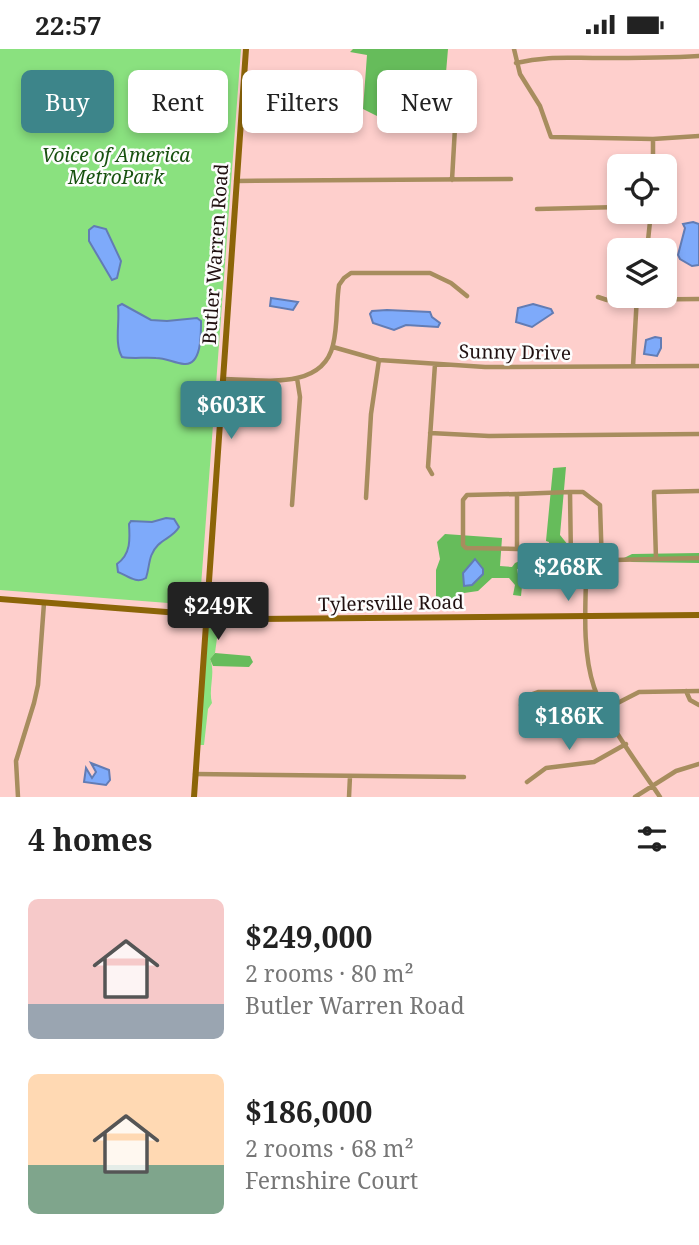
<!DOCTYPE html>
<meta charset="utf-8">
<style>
:root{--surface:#fff;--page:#f6f6f6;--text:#222;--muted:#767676;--accent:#3d858a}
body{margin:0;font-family:"Noto Serif",serif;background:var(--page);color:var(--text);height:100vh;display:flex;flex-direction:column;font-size:26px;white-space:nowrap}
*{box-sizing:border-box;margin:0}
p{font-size:23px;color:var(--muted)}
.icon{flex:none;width:38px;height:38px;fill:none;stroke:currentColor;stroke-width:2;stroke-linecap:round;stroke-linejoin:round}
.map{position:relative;height:748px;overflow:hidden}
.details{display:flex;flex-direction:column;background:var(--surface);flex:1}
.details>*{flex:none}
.hud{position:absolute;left:21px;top:21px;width:658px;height:63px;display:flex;gap:14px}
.buttons{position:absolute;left:607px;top:105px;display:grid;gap:14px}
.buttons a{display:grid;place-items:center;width:70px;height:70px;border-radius:10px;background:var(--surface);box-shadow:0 4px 10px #0003;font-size:35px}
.price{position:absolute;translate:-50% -60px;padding:0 16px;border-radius:7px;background:var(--accent);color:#fff;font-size:23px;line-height:46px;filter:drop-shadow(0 2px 4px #0008)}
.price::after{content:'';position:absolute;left:50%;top:42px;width:21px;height:16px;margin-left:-10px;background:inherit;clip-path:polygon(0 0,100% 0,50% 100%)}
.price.active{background:#222;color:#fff}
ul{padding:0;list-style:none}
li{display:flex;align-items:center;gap:21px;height:175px;padding:0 28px}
li span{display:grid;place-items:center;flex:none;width:196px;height:140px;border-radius:10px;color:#555}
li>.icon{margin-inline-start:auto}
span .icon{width:84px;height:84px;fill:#fffc;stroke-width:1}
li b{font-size:30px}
h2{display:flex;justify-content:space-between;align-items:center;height:84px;padding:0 28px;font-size:30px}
.tag{padding:0 24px;border-radius:10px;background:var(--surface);box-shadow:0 4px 10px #0003;font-size:24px;line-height:63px}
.tag.active{background:var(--accent);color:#fff}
.status{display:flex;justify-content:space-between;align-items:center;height:49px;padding:0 35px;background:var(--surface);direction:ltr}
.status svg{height:19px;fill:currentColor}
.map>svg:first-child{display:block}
.green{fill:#8ae17f}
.forest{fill:#66bc5b}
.water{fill:#7eaafa;stroke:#627cb4;stroke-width:2}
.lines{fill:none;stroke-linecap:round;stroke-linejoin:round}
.street{stroke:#a78d5e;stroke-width:4.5}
.secondary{stroke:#8c6508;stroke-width:6}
.labels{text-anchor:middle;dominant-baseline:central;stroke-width:5;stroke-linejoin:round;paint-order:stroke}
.park-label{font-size:19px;font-style:italic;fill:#17510f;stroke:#fdfdfd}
.street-label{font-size:19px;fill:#201010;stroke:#fdfdfd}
</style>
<div class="status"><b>22:57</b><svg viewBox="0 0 49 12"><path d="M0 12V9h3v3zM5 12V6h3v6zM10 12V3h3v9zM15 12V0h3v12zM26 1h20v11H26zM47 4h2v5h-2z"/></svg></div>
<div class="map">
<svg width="699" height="748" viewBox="0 0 699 748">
<rect width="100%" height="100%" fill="#fecfcc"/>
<path class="green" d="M0 0H241L201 537 200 550 194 556 0 541Z
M206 567 233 569 219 574 215 604 210 610C216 624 208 639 212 654L208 660 204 696H197Z"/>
<path class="forest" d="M353 0H448L442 71H385L363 60 367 6 350 3Z
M566 418 560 486 568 496 559 495 552 502 548 501 549 493 546 492 553 419Z
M445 485 502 489 500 517 512 518 515 514 536 505 534 519 517 520 518 525 523 528 521 547 513 546 515 536 509 529H492L478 542 457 545 452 555 436 552V521L440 510 437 493Z
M699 504V514L632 513 624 509 632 505Z
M215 604 250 607 253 613 249 618 213 617 210 610Z"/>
<path class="water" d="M693 173 699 175V216L692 217 680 210 678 206 685 179 683 175Z
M94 177 106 180 121 212 117 229 112 231 89 192V181Z
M271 249 298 253 293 261 270 257Z
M122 255 151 271 167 272 197 269 201 272C201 284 202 317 184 315 174 314 166 309 156 309 144 308 133 310 122 308 114 294 120 273 118 257Z
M533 255 551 260 553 264 532 278 516 273 518 259Z
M387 261 430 263 432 268 440 274 438 278 406 276 394 281 373 274 370 265 372 262Z
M655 288 661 289V299L657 307 644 305 646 291Z
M166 469 174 470 179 478C174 487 165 489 158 496 148 506 150 517 146 529 136 535 128 527 118 523L117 515C131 505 130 490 129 475L131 472 152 473Z
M475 510 483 520V525L472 536 464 537 463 524Z
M91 714 109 721 110 731 106 736 84 733 86 719 92 729 96 723Z"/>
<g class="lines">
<path class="street" d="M514 0 520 25 540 57 551 88 653 90 699 87
M516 14C545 7 567 9 596 9 631 9 665 9 699 7
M653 90V117
M452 131 456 61
M236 132 511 130
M537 160 620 158
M647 201 651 163
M598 248 607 251 699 250
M333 298 379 311 485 318 699 317
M633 317 637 247
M223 330C259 330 322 343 333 296 338 276 336 255 339 236L344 229 351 224H430L451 234 467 247
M430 384 489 387 699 385
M432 425 428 418 435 315
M570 443 517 445V500L539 501 571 512 699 509
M516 445 467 446 463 451V496L466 499 517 500
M366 449 371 365 379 311
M292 456 300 348 297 329
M656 510 654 443 699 442
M586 531 602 517 600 456 583 443H570L571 512 573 519 586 531C585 565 583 605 594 638 606 674 639 716 660 748
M686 642 690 651 699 656
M596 643H538L524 648 521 656 528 665 554 652 604 661 639 643 699 642
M195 725 464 728
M527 733 546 719 594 713 626 695
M18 748 16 712 34 654 38 636 44 554
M349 748 350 727
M635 748 676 722 699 715"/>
<path class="secondary" d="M0 550 257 570 699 566
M194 748 246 0"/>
</g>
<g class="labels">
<g class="park-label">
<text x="116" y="106">Voice of America<tspan x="116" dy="22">MetroPark</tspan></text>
</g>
<g class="street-label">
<text transform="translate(215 205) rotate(-86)">Butler Warren Road</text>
<text transform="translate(515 303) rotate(1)">Sunny Drive</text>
<text transform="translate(391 554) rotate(-1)">Tylersville Road</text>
</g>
</g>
</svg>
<div class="buttons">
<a><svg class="icon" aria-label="locate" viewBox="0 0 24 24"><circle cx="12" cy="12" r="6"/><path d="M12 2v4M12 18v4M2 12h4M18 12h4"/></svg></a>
<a><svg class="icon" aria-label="layers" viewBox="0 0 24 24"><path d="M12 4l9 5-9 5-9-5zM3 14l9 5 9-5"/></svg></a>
</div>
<b class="price" style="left:231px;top:392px">$603K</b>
<b class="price" style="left:568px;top:554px">$268K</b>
<b class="price active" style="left:218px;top:593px">$249K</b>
<b class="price" style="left:569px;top:703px">$186K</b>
<div class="hud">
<a class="tag active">Buy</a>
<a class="tag">Rent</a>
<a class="tag">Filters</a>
<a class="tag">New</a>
</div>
</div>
<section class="details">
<h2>4 homes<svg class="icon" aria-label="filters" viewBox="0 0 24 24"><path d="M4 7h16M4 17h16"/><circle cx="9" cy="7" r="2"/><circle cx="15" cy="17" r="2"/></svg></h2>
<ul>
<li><span style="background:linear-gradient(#f6c9c9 75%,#9aa5b1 0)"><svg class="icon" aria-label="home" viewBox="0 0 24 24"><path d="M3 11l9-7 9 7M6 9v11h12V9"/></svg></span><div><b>$249,000</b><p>2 rooms · 80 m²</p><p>Butler Warren Road</p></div></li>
<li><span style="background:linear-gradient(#ffd9b3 65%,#7fa58c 0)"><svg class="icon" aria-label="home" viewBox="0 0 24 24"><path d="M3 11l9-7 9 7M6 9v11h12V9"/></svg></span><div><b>$186,000</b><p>2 rooms · 68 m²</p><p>Fernshire Court</p></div></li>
</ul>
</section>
